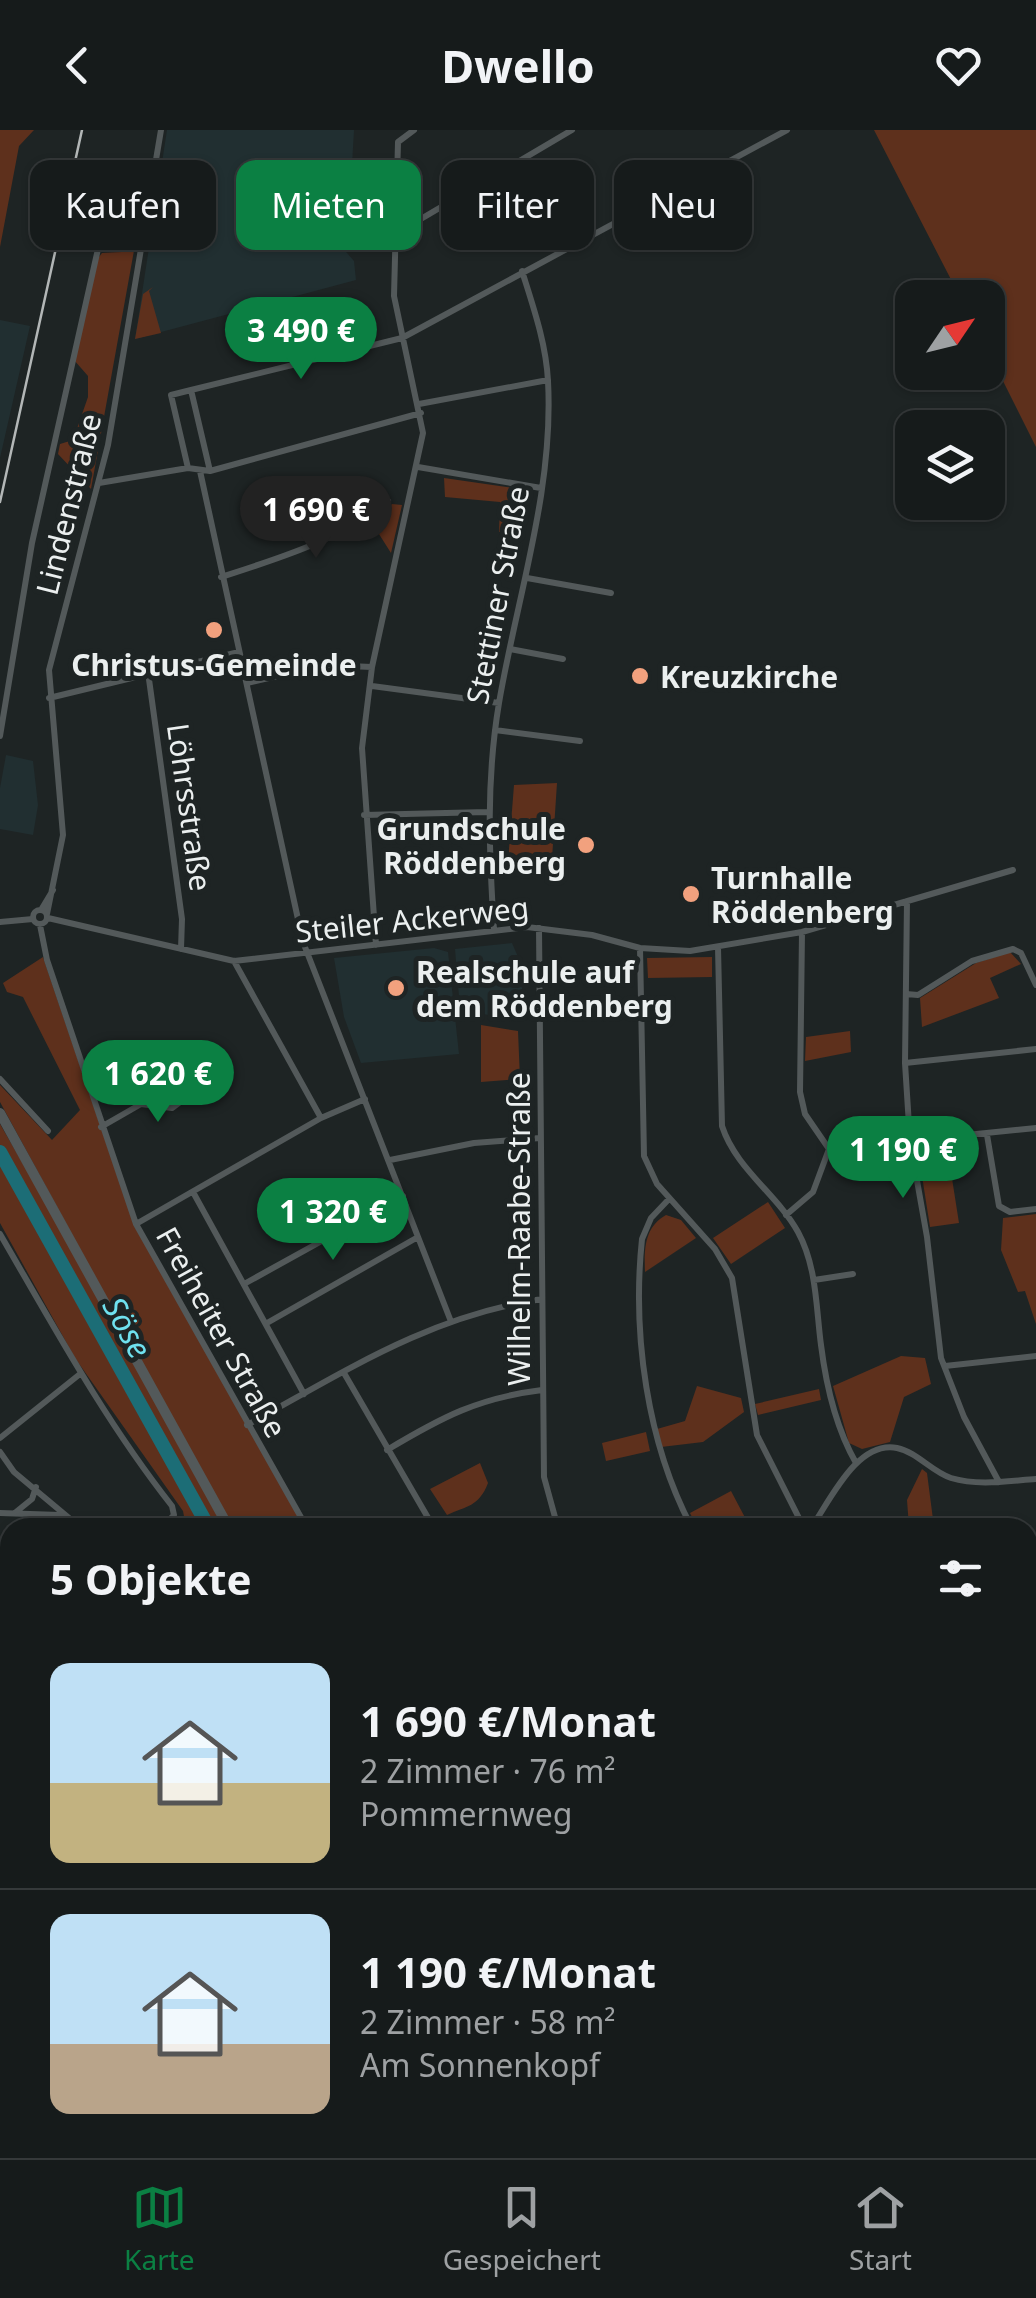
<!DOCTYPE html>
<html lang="de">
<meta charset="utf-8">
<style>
:root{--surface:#161b1b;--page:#1f2424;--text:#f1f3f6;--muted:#9ea1a3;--line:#35393a;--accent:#0b8043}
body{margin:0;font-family:"Noto Sans",sans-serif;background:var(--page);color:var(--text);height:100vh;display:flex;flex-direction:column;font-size:38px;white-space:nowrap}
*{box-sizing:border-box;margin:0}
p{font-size:32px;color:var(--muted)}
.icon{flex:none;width:55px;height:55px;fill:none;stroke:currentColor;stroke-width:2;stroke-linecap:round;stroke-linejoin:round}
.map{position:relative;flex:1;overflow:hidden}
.panel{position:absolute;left:0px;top:1388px;width:1038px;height:642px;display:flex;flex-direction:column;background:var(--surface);border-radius:30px 30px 0 0;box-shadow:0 2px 8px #0004,0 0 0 2px var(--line)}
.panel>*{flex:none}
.top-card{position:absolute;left:30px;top:30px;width:978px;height:90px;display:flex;gap:20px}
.needle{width:65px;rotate:55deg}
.fabs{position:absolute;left:895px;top:150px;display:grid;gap:20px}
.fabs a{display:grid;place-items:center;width:110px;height:110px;border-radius:20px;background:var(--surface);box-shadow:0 2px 8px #0004,0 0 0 2px var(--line);font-size:50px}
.price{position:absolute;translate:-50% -85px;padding:0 22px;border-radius:35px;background:var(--accent);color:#fff;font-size:32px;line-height:65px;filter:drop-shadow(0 2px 5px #0008)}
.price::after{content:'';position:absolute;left:50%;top:60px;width:30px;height:22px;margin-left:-15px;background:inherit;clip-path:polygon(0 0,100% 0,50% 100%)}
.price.on{background:#222;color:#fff}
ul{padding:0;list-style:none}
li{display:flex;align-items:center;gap:30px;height:250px;padding:0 50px}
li+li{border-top:2px solid var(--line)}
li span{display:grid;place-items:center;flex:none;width:280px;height:200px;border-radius:20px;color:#555}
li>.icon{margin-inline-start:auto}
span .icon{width:120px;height:120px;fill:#fffc;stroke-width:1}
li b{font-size:42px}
h2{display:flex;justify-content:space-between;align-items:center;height:120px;padding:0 50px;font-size:42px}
.chip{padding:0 35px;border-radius:20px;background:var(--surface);box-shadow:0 2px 8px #0004,0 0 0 2px var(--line);font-size:35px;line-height:90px}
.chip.on{background:var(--accent);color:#fff}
header{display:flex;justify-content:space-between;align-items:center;height:130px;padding:0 50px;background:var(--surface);font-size:45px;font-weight:700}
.dock{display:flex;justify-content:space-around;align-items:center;height:140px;border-top:2px solid var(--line);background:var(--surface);font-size:28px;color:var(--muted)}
.dock a{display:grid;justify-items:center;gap:5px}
.dock .on{color:var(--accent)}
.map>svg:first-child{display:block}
.built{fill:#212f31}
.green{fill:#5e301c}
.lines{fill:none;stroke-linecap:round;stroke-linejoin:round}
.stream{stroke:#1c6d76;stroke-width:2.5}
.river{stroke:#1c6d76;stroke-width:14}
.pedestrian{stroke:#53595a;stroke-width:5}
.minor{stroke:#53595a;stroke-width:6}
.tertiary{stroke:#53595a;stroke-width:9}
.secondary{stroke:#53595a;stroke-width:10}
.rail{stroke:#b3b7b7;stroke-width:2.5}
.poi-dot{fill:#f2a17e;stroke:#1e2424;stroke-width:4}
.labels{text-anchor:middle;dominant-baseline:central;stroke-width:10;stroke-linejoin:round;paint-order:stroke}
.street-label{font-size:30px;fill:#ebefef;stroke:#1e2424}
.poi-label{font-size:30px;font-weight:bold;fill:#ebefef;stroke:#1e2424;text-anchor:start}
.water-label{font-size:32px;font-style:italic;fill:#6fe1ef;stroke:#1e2424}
</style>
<header><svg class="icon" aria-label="back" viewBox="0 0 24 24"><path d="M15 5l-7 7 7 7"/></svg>Dwello<svg class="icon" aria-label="heart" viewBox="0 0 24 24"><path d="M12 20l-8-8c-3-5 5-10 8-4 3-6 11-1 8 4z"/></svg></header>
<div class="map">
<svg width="1036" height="2028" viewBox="0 0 1036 2028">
<rect width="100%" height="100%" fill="#1e2424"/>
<path class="built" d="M167 0H354L351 53 308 79 288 65 293 77 298 78 297 102 326 99 354 131 356 150 135 209Z
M0 190 30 196 0 328Z
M6 625 33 631 38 675 33 705 0 699V658Z
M512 813 522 836V891L483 884 478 874 459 866 455 819Z
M434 818 448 822 459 924 361 933 344 887 334 828Z
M0 1495 10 1548V1717L0 1715Z"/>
<path class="green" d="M0 0H34L19 16 0 117Z
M874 0H1036V317L988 221V168L960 167Z
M135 115 91 359 58 324 60 314 73 310 88 267V246L74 230 96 131 102 123 121 122Z
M153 157 149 161 161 203 135 209 143 164Z
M444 348 528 360 521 404 499 402 500 372 445 367Z
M392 374 402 375 391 423 372 393Z
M557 653 551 744H507L514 655Z
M1010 822 1021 834 990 848 999 868 922 897 920 868 976 833Z
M43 827 134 1095 304 1397H231L0 972V955L52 1010 80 980 23 867 7 862 3 853Z
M712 827V847L648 848 647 828Z
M481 895 518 901 520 949 481 952Z
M850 901 851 922 805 931 806 907Z
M0 994 30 1046 225 1397H186L183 1381 75 1228 0 1093Z
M951 1042 959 1093 930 1097 922 1046Z
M768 1072 785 1098 731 1134 713 1108Z
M1036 1084V1194L1025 1161 1018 1162 1001 1120 1003 1088Z
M666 1085 681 1090 696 1108 645 1142C644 1117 645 1097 666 1085Z
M901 1226 925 1228 931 1254 904 1267 890 1312 862 1319 849 1313 833 1256Z
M697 1256 741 1268 744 1282 703 1312 661 1317 657 1299 685 1291Z
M819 1259 821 1270 758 1285 755 1274Z
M646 1302 650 1321 606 1331 602 1313Z
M480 1333 488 1353C479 1377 466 1376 447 1385L430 1359Z
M922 1339 927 1343 934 1397H909L907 1370Z
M731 1361 750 1397H697L690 1383Z
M513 2020H819L834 2028H517Z"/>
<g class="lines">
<path class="stream" d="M1028 1878 1036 1873"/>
<path class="river" d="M0 1022 209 1398"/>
<path class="pedestrian" d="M0 1613 10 1623
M0 1745 10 1676"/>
<path class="minor" d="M704 44 733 110
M397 103 572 0
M191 260 402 208 787 0
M419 274 548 250
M418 337 541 358
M188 338 171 265 191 260 210 341
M200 341 303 812 450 1189
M99 353 188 338 210 341 421 283
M221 447C277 429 342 409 388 371
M527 448 611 463
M510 519 563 529
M148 542 182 789 181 819
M247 553 325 535 372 537
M372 556 499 573
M49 568 239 522
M495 600 580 611
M0 606 32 413 98 119
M364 685 487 682
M907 771 905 933 910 1011 927 1107 941 1228 964 1287 999 1352
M33 787a7 7 0 1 1 14 0a7 7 0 1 1-14 0Z
M41 780 53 760
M47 784 63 705 49 540 108 315 161 0
M48 788 234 831 527 797 592 805 640 818 690 821 802 802 1013 740
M0 792 33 789
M40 795 47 830 136 1094 307 1398
M539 798 544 1347 558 1398
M494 800C489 723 486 650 499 573 517 467 554 360 548 251 546 213 533 176 522 141
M376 815 362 618 372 537 423 303 394 166 398 12 414 0
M718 817 722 996C736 1039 777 1064 798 1102 817 1137 816 1178 821 1215 826 1255 836 1298 856 1333
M640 818 644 1026 657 1054 715 1119 732 1148 757 1305 804 1398
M234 831 321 988
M906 864 918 865 972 831 1013 819 1021 823 1036 855
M905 933 1036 919
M0 949 48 1001
M101 997 141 974 172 978 192 963
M987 1005 999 1076 1010 1082 1036 1079
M829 1019 1036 998
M390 1030 474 1013 540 1008
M193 1062 304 1264
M669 1069 651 1088 642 1109C632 1204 647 1313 692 1398
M786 1085 813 1062 829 1019 805 984 800 962 802 802
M136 1094 321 988 365 969
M0 1104C54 1197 105 1291 172 1376L174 1385 161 1398
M814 1150 853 1144
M244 1154 403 1066
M267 1193 418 1107
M945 1236 1036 1226
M344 1243 434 1398
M247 1295C346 1241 429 1186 542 1169
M0 1308 80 1244
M387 1320C442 1287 478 1268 542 1260
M0 1322 14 1342 81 1398
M16 1382 32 1369 36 1357
M0 1383 60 1385
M811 1398C830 1371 857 1310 897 1318 917 1322 932 1342 951 1348 978 1356 1008 1351 1036 1349
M1028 1436 1036 1435
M1028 1529 1036 1528
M1028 1611 1036 1612
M0 1791H10
M1028 1811 1036 1812
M0 1894 10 1881
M0 1935 10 1934
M0 2011 10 2008
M82 2020 83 2028
M196 2020 204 2028"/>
<path class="tertiary" d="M1028 1941 1036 1944"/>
<path class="secondary" d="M0 983 229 1398
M412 2020 415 2028"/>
<path class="rail" d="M0 372 82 0"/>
</g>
<g class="poi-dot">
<circle cx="214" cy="500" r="10"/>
<circle cx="640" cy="546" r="10"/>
<circle cx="586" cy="715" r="10"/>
<circle cx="691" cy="764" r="10"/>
<circle cx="396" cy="858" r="10"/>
</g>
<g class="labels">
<g class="street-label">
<text transform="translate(68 374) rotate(-76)">Lindenstraße</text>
<text transform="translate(497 465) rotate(-79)">Stettiner Straße</text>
<text transform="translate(190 677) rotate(82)">Löhrsstraße</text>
<text transform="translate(412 789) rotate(-6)">Steiler Ackerweg</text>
<text transform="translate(518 1099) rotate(-90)">Wilhelm-Raabe-Straße</text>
<text transform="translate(222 1202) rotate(61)">Freiheiter Straße</text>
</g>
<g class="poi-label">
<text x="214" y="534" text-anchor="middle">Christus-Gemeinde</text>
<text x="660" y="546">Kreuzkirche</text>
<text x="566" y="698" text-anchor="end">Grundschule<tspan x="566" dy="34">Röddenberg</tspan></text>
<text x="711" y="747">Turnhalle<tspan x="711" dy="34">Röddenberg</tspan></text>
<text x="416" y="841">Realschule auf<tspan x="416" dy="34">dem Röddenberg</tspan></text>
</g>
<g class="water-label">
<text transform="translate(128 1197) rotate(61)">Söse</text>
</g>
</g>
</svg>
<div class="fabs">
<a><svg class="needle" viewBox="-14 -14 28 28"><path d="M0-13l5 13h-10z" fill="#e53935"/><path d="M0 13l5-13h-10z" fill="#9ea1a3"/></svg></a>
<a><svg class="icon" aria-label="layers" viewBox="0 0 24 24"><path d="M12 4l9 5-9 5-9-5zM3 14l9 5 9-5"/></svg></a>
</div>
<b class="price" style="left:301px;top:252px">3 490 €</b>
<b class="price on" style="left:316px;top:431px">1 690 €</b>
<b class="price" style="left:158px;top:995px">1 620 €</b>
<b class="price" style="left:903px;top:1071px">1 190 €</b>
<b class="price" style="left:333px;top:1133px">1 320 €</b>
<div class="top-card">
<a class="chip">Kaufen</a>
<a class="chip on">Mieten</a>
<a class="chip">Filter</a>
<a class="chip">Neu</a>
</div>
<section class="panel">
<h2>5 Objekte<svg class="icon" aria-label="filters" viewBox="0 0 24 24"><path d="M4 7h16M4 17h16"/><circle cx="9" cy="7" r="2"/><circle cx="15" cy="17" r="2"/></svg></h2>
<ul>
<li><span style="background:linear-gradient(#bfe0f5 60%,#c2b280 0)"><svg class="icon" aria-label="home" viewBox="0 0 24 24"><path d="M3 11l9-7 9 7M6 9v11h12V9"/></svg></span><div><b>1 690 €/Monat</b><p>2 Zimmer · 76 m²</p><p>Pommernweg</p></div></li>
<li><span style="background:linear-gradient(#bfe0f5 65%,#b9a48a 0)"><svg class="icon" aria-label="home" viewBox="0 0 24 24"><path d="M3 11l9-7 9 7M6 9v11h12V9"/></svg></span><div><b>1 190 €/Monat</b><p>2 Zimmer · 58 m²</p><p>Am Sonnenkopf</p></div></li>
</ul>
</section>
</div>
<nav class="dock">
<a class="on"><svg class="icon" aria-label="map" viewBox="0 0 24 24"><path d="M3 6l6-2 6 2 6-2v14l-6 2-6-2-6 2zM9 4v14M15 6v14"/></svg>Karte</a>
<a><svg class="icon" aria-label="saved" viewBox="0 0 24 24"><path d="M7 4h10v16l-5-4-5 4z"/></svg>Gespeichert</a>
<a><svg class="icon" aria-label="home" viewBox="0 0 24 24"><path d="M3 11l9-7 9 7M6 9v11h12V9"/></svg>Start</a>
</nav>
